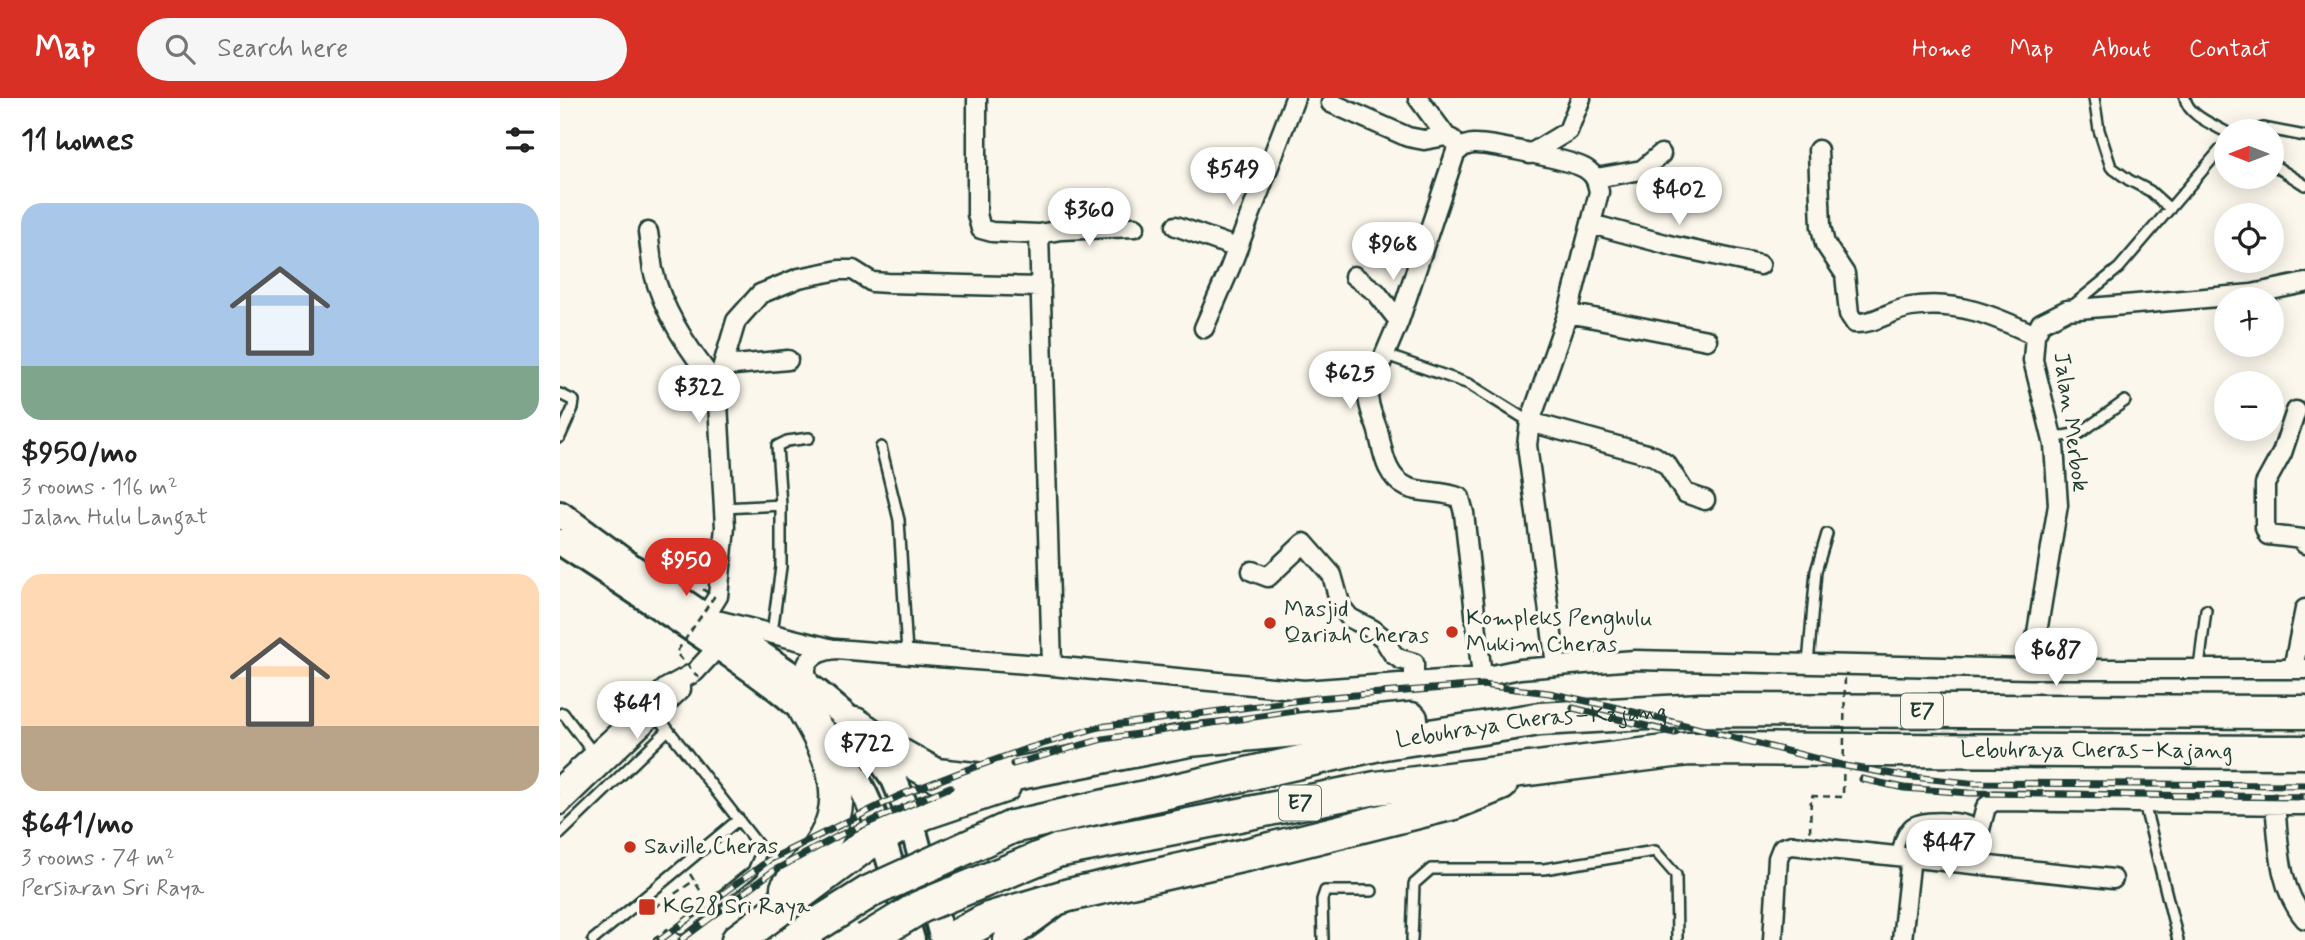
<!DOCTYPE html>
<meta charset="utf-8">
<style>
:root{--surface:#fff;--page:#f6f6f6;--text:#222;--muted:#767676;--accent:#d93025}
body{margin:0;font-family:Mynerve,sans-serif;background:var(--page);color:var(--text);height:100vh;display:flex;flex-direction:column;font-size:26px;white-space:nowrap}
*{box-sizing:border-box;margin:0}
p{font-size:23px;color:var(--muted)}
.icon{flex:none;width:38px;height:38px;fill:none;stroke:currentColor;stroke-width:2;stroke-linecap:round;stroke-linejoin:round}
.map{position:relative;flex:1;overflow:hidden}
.sheet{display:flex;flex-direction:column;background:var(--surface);width:560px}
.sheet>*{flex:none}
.needle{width:46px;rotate:270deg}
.controls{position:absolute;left:1654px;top:21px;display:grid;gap:14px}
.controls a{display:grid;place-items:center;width:70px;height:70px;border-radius:50%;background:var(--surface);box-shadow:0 4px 18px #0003;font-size:35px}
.price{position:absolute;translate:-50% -60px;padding:0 16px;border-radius:24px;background:#fff;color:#222;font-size:23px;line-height:46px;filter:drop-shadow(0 2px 4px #0008)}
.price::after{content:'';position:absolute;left:50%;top:42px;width:21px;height:16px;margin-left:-10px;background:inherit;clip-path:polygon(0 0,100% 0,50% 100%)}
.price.current{background:var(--accent);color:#fff}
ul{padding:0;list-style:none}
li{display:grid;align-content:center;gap:14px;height:371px;padding:0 21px}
li span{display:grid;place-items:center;height:217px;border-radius:21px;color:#555}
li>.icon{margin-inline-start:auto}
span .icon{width:126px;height:126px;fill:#fffc;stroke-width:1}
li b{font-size:30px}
h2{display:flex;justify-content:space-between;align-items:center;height:84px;padding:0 21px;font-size:30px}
header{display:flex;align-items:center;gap:42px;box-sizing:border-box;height:98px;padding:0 35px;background:var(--accent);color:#fff}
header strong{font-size:33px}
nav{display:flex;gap:38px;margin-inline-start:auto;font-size:24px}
.search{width:490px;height:63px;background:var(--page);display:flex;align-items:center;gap:18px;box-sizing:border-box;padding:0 24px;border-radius:38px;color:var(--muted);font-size:26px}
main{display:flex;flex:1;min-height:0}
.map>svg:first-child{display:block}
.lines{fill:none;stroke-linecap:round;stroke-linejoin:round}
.lane-casing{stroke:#1f3d34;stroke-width:14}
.street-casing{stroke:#1f3d34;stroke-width:23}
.secondary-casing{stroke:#1f3d34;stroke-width:30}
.highway-casing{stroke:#1f3d34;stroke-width:37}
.path{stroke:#1f3d34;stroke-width:2.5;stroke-dasharray:7 5;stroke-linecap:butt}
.lane{stroke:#fbf7ec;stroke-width:9}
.street{stroke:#fbf7ec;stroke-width:18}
.secondary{stroke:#fbf7ec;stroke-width:24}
.highway{stroke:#fbf7ec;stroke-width:32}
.rail-casing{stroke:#1f3d34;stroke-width:7}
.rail{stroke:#fbf7ec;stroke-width:4.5;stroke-dasharray:13;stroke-linecap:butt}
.highway-bridge-casing{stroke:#1f3d34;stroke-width:37;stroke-linecap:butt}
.path-bridge{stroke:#1f3d34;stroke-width:2.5;stroke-dasharray:7 5;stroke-linecap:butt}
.highway-bridge{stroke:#fbf7ec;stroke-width:32}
.poi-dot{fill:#c8321e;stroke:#fbf7ec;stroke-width:2.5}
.labels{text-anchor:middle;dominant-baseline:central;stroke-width:7;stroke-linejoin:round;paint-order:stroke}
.shield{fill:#fbf7ec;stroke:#61756b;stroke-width:2}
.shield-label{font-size:21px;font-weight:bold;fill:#1f3d34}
.street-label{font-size:23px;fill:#1f3d34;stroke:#fbf7ec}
.poi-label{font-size:23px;fill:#1f3d34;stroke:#fbf7ec;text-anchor:start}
</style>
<header>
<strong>Map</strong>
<div class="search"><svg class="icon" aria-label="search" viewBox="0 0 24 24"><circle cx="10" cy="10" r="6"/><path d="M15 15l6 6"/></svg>Search here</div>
<nav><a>Home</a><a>Map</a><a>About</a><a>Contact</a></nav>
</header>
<main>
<section class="sheet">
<h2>11 homes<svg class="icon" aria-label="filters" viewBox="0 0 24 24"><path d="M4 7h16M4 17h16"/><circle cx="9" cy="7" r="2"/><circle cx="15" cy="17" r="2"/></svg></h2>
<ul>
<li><span style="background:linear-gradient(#a9c7e8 75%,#7fa58c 0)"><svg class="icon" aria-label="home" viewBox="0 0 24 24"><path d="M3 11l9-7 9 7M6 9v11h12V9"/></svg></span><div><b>$950/mo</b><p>3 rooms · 116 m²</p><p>Jalan Hulu Langat</p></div></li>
<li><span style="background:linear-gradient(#ffd9b3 70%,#b9a48a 0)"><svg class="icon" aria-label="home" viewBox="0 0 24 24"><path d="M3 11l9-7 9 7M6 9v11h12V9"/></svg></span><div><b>$641/mo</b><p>3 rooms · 74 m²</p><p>Persiaran Sri Raya</p></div></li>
</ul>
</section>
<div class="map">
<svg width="1745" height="842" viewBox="0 0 1745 842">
<rect width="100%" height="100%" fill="#fbf7ec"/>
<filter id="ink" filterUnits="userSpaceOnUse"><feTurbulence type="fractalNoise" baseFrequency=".0143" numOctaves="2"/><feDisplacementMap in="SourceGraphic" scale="14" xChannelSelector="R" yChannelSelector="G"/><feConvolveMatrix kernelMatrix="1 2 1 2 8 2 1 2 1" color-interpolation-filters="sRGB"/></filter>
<g filter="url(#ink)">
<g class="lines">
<g class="lane-casing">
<path id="lane" d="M1534 0 1539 32 1551 69 1569 82 1590 93 1610 111
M1625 0C1628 17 1652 26 1666 34
M1691 33 1703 30 1745 38
M1712 66 1745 87
M1511 209 1559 170 1666 45
M826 257 909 286 970 324
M0 296 14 303 13 310 0 339
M1491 340 1520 335 1565 303
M321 349 339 422 347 556
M164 410 221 407
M212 535 221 469V407L217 348 227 343 249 340
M1248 566 1256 473 1267 436
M1639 570 1646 512
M0 616 3 615 34 656
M96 616 202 752 193 773 121 831
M1584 705 1618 842
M0 736 108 632
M1337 757C1339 745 1341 736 1349 727 1359 717 1400 718 1413 726 1414 727 1418 733 1419 734
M33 842 179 721
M763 842 762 802 765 793H812
M852 842 854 786 871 771H984L1095 753 1116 777 1117 842"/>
</g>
<g class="street-casing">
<path id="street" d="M417 0V116L421 131 432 134 479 136 492 568
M858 0 886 38 893 42
M771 5 848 39 864 42 886 38
M1258 52 1261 129 1265 146 1285 176 1289 216 1295 225C1315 226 1331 212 1351 209 1398 202 1434 218 1475 237
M970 56 1008 33 1021 0
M1036 80 1082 72 1101 56
M1031 126 1113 148 1200 167
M616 128 677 150
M88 134C90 147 91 160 93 172 103 215 130 254 157 287
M479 136 501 132 575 129
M794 178 816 194 839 223
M1008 215 1147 242
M644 230 670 170 735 0
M164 268 228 262
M1736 313 1722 355 1705 386V430L1708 437 1742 441 1745 446
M970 324 1094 358 1107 367 1125 395 1145 402
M692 473 708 479 744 445 772 477 781 509 790 520 812 531 823 540 833 556 840 561 854 565V584
M273 551 145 519 158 498 165 429 157 287 176 223 200 196 239 180 279 172H293L312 184 328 185 481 189
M1471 571 1498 407 1494 347 1473 262 1475 237 1481 225 1507 212 1692 196 1745 185
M1733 571 1745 511
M922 579 904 415 900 400C883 392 862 396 847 389 825 379 823 353 818 333 814 320 808 310 808 296L839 223 895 56C901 50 904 47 913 46 929 45 1014 63 1026 71 1035 77 1037 83 1039 94L1008 215 970 324 967 347 996 567
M255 592C236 569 249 554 276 551L492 568 744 592 922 579 960 571 1075 562 1471 571H1745
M0 687 106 590 135 574 158 549
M1715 706C1719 745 1718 790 1745 821
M0 707 121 591
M1411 765 1426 709 1434 703 1745 707
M1213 842 1218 760 1222 750 1232 747 1553 781
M1342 842 1351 758"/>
</g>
<g class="secondary-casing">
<path id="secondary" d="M0 416 72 469 257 594 295 626 334 681 351 722 383 842
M0 444C46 474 92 504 138 535 200 577 259 613 297 681 324 730 336 788 352 842
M446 842 494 807"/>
</g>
<g class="highway-casing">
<g id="highway">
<path d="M295 626 340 657 376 677 424 682 629 642 851 621"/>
<path id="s1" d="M452 729 824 645 980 621 1141 612 1745 614"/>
<path id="s2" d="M497 753 816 690 1129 651 1745 654"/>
<path d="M227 790C240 774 254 760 264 742 291 697 269 653 245 613"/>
<path d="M178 842 304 748 364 715 444 688"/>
<path d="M389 842 428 821 509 797 690 756 894 705 941 686"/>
</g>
</g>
<path class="path" d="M1250 734 1251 698
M130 776 143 797
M85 816 135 782
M93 842 110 829"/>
<use href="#lane" class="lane"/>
<use href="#street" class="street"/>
<use href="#secondary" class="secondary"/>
<use href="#highway" class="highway"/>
<g class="rail-casing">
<path id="rail" d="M1013 610 1115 635
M453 666 543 641 735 613
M1302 681 1344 690 1409 695 1745 699
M100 842 209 762 341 697 401 674 466 651 539 629 757 600 922 587 989 595 1050 608 1285 668 1344 678 1409 685 1745 687
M121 842 213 773 280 737 390 689"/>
</g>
<use href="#rail" class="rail"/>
<g class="highway-bridge-casing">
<path id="highway-bridge" d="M253 829 309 794 452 729
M306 842 360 809 497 753"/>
</g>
<path class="path-bridge" d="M139 580 116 555 154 499 141 490
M1251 698 1283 699 1285 576"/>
<use href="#highway-bridge" class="highway-bridge"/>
</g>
</g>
<g class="poi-dot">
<circle cx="710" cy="525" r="7"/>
<circle cx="892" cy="534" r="7"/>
<circle cx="70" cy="749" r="7"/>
<rect x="78" y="800" width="18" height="18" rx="3.5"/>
</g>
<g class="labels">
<g class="shield">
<rect x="1341" y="595.5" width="42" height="35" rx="5"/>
<rect x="719" y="687.5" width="42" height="35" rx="5"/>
</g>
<g class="shield-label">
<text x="1362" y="613">E7</text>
<text x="740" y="705">E7</text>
</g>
<g class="street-label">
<text transform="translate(1510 324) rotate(82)">Jalan Merbok</text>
<text stroke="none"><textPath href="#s1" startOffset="530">Lebuhraya Cheras–Kajang</textPath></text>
<text stroke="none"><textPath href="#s2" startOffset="1048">Lebuhraya Cheras–Kajang</textPath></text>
</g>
<g class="poi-label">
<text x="724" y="512">Masjid<tspan x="724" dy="26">Qariah Cheras</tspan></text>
<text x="906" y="521">Kompleks Penghulu<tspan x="906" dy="26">Mukim Cheras</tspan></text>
<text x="84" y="749">Saville Cheras</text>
<text x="103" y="809">KG28 Sri Raya</text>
</g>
</g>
</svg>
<div class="controls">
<a><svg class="needle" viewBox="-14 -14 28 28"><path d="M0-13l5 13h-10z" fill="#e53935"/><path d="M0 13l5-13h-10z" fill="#767676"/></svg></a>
<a><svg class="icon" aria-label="locate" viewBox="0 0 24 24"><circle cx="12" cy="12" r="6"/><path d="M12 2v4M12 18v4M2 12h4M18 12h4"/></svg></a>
<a>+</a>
<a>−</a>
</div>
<b class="price" style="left:673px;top:109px">$549</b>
<b class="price" style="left:1119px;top:129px">$402</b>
<b class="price" style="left:529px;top:150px">$360</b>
<b class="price" style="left:833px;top:184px">$968</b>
<b class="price" style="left:790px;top:313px">$625</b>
<b class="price" style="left:139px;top:327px">$322</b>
<b class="price current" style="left:126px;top:500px">$950</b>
<b class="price" style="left:1496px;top:590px">$687</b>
<b class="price" style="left:77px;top:643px">$641</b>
<b class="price" style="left:307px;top:683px">$722</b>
<b class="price" style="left:1389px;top:782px">$447</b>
</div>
</main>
